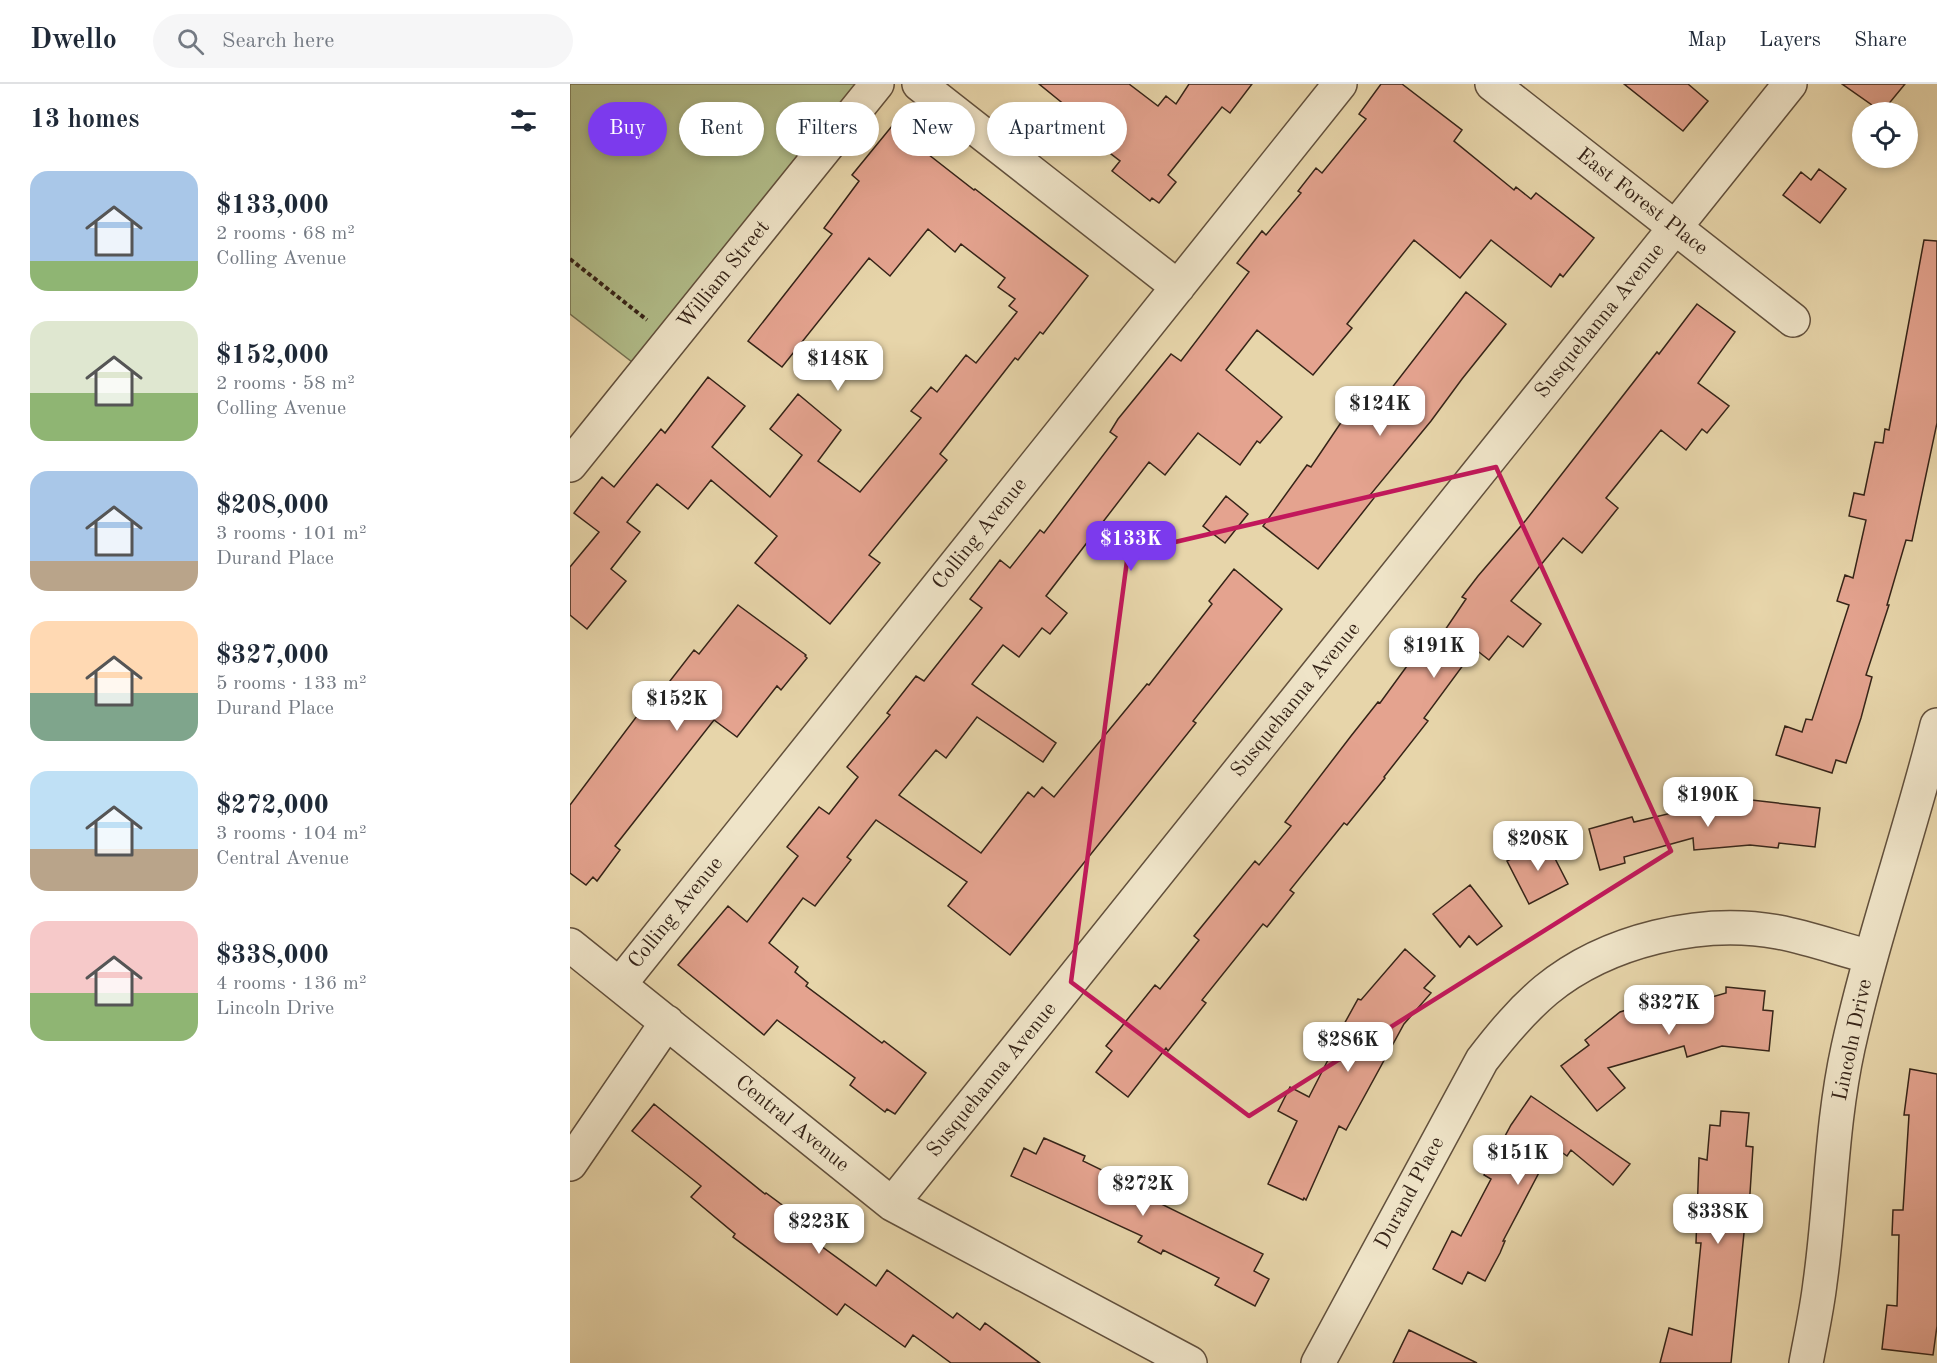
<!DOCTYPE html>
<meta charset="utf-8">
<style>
:root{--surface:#fff;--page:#f6f6f7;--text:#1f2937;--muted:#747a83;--line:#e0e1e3;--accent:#7c3aed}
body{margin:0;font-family:"Old Standard TT",serif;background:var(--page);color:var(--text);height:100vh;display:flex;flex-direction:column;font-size:22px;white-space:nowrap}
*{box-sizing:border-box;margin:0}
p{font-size:20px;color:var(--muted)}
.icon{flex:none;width:33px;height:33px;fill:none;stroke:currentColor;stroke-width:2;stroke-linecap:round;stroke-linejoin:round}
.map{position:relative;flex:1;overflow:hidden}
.details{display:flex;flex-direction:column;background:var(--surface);width:570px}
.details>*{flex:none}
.banner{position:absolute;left:18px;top:18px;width:570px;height:54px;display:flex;gap:12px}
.controls{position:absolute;left:1282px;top:18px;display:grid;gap:12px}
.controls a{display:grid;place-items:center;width:66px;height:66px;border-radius:50%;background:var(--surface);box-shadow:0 3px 9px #0003;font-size:30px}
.price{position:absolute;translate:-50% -51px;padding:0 14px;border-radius:12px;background:#fff;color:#222;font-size:20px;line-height:39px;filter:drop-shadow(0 2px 3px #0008)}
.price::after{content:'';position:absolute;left:50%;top:36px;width:18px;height:14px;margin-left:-9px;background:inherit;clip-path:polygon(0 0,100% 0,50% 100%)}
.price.on{background:var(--accent);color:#fff}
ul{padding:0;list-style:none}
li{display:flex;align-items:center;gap:18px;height:150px;padding:0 30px}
li span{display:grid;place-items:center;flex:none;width:168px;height:120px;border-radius:18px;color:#555}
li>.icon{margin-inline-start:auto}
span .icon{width:72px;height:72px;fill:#fffc;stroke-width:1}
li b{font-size:26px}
h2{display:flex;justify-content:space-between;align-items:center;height:72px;padding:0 30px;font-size:26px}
.pill{padding:0 21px;border-radius:27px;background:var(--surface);box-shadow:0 3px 9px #0003;font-size:21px;line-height:54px}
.pill.on{background:var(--accent);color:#fff}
header{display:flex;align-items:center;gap:36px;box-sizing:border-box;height:84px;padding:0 30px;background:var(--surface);border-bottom:2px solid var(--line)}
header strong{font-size:28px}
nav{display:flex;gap:33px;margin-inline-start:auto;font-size:21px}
.search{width:420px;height:54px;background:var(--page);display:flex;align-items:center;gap:15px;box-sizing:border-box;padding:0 21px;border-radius:33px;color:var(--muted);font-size:22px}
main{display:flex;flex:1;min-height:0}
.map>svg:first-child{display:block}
.green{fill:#b2be8b;stroke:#747152;stroke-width:1.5}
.building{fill:#e4a38f;stroke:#362418;stroke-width:1.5}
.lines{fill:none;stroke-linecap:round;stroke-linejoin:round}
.minor-casing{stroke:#62503c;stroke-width:36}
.path{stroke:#362418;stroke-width:4;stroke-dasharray:4.5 3;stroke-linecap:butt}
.minor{stroke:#efe4c8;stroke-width:33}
.marked{fill:none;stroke:#c2185b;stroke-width:4.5;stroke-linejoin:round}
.labels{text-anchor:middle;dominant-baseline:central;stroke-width:4.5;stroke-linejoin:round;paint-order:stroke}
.street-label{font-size:21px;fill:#362418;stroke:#efe4c8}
</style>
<header>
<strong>Dwello</strong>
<div class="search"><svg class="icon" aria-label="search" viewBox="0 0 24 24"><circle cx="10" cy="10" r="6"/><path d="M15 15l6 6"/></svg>Search here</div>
<nav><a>Map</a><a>Layers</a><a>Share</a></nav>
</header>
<main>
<section class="details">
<h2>13 homes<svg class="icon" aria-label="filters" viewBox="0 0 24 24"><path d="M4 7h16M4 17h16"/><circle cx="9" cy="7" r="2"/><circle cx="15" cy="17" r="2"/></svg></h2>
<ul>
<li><span style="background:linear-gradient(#a9c7e8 75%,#8fb573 0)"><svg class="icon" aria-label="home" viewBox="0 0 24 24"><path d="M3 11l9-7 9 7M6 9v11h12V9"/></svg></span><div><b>$133,000</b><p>2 rooms · 68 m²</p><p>Colling Avenue</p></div></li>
<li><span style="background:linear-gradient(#dfe7d0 60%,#8fb573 0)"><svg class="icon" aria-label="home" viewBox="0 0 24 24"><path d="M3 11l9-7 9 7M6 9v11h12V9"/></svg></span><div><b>$152,000</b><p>2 rooms · 58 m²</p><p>Colling Avenue</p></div></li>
<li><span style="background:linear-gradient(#a9c7e8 75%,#b9a48a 0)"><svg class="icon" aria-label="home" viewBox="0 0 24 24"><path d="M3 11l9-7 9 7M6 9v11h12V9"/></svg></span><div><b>$208,000</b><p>3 rooms · 101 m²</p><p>Durand Place</p></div></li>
<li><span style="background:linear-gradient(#ffd9b3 60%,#7fa58c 0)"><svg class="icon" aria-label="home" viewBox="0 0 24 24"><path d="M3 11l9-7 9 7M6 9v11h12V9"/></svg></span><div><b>$327,000</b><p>5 rooms · 133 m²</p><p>Durand Place</p></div></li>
<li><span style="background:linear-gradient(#bfe0f5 65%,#b9a48a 0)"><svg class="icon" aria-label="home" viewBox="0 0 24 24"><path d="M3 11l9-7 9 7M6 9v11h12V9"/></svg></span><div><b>$272,000</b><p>3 rooms · 104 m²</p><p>Central Avenue</p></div></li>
<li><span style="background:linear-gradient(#f6c9c9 60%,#8fb573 0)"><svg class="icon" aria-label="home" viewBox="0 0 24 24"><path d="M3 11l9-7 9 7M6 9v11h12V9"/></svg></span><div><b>$338,000</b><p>4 rooms · 136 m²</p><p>Lincoln Drive</p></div></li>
</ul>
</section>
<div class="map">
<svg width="1367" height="1279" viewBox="0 0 1367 1279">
<rect width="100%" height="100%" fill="#e7d5aa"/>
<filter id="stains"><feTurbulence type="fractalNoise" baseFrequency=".00333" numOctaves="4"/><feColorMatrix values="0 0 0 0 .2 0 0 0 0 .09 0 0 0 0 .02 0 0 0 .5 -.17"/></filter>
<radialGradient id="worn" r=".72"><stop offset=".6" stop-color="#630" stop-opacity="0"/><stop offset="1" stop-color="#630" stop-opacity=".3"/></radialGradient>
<path class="green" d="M0 0H309L75 288 0 230Z"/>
<path class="building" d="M469 0H559L588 22 596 12 606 20 619 0H682L660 29 652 23 598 91 606 98 589 119 582 114 580 117 542 87 550 77 494 34 501 26Z
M811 0H832L892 46 884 57 944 106 946 103 961 115 966 109 1024 154 993 193 990 190 981 203 921 156 890 194 844 156 777 240 782 244 743 291 687 246 656 286 712 333 690 359 687 357 670 381 628 349 595 391 579 378 476 512 497 529 480 550 472 544 449 573 433 561 402 600 486 659 473 678 407 633 376 674 366 666 329 711 411 769 458 708 464 713 472 703 484 713 577 600 579 601 642 520 639 517 664 485 712 525 623 637 626 639 440 871 378 822 397 798 306 736 277 773 281 776 245 822 233 814 199 859 228 883 225 888 238 899 236 902 312 959 314 957 356 989 325 1030 317 1025 315 1028 280 1001 285 994 207 936 194 951 108 881 158 822 177 838 228 772 217 763 249 723 259 730 288 693 277 683 320 631 317 629 346 592 354 597 412 524 400 515 430 476 440 484 470 446 474 449 547 353 540 348 548 335 601 270 611 277 679 188 667 179 692 147 696 151 731 109 728 107 746 84 752 89 796 35 789 30Z
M1054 0H1118L1138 17 1113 47Z
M1272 0H1335L1312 28Z
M322 42 404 106 405 105 518 192 473 250 470 248 448 276 445 274 370 370 377 376 299 471 310 479 260 540 185 479 207 452 141 396 118 425 87 400 57 438 70 448 41 485 56 497 17 545 0 531V483L29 448 4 429 32 393 44 403 91 345 95 349 138 293 175 322 142 363 200 413 232 371 200 345 228 310 271 346 248 377 290 408 351 334 341 327 361 303 367 308 396 271 406 279 447 228 439 222 445 215 428 203 435 194 391 160 385 168 358 145 320 192 299 174 212 283 178 257 262 150 254 144 289 97 282 91Z
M1249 85 1276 105 1250 139 1213 111 1231 88 1241 96Z
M1354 156 1367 157V339L1342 457 1336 456 1317 521H1319L1296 591 1302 593 1291 634 1276 679 1266 676 1262 689 1206 671 1215 642 1232 648 1236 635 1242 636 1279 521 1267 517 1275 491 1283 494 1296 436 1279 432 1284 409 1294 411 1305 358 1313 359 1315 345 1319 346Z
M896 208 936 240 892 295 861 337 800 411 804 414 748 485 693 442 737 381 741 383 770 340 783 325 797 336Z
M1127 220 1165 248 1128 299 1159 322 1137 349 1132 345 1116 366 1091 346 1036 414 1048 424 1012 469 993 454 941 517 971 540 953 563 938 552 919 576 905 565 854 634 858 637 814 693 815 694 777 741 774 739 720 806 724 809 697 843 693 840 632 916 636 919 598 967 596 964 558 1013 526 988 542 967 536 962 585 901 590 905 629 856 624 852 685 777 689 781 721 742 715 738 781 652 808 618 810 619 861 549 869 555 896 515 892 513 908 492 956 436 1087 268 1089 270Z
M656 412 678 430 655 459 633 442Z
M168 521 236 571 235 572 237 574 211 606 207 602 167 653 144 636 45 762 50 766 27 797 23 793 16 801 0 789V721L82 612 86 615 124 566 129 570Z
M1155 713 1250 724 1245 763 1209 759 1208 764 1180 761 1124 766 1123 754 1054 773 1055 779 1030 786 1019 745 1062 733 1064 738 1106 728 1105 717Z
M976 757 998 800 959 820 937 777Z
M900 801 932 842 907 861 899 852 890 863 863 830Z
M835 865 865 892 854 904 861 909 834 940 776 1046 769 1042 736 1116 734 1114 733 1116 698 1100 727 1037 708 1027 720 1003 739 1013 761 970 758 969 788 915 791 916Z
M1156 903 1195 907 1193 926 1203 927 1199 967 1152 962 1117 973 1114 962 1038 984 1055 1004 1027 1027 991 982 1019 961 1015 956 1050 928 1110 910 1114 921 1156 909Z
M1340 985 1367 990V1242L1363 1271 1312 1265 1317 1221 1327 1222 1329 1151H1322L1323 1126H1333L1339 1031H1334Z
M961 1012 1060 1080 1043 1101 1001 1066 997 1072 983 1062 933 1157H935L930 1169 915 1197 898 1188 892 1200 863 1185 882 1147 891 1152 921 1095 914 1091 941 1041Z
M84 1020 195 1110 196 1109 231 1135 225 1143 306 1202 317 1186 383 1234 387 1229 410 1246 415 1239 470 1279H381L343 1251 335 1263 275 1220 267 1231 163 1153 165 1150 121 1113 131 1102 62 1047Z
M1151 1027 1179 1029 1176 1062 1183 1063 1178 1140 1175 1139 1161 1279H1090L1099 1244 1122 1251 1131 1159H1126L1129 1074 1137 1076 1140 1041 1150 1042Z
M474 1054 515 1072 513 1077 581 1110 579 1114 693 1170 684 1187 699 1195 685 1222 645 1201 649 1194 593 1166 591 1170 568 1158 572 1152 441 1092 454 1064 466 1070Z
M839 1246 907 1279H823Z"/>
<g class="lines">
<g class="minor-casing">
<path id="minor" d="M349 0 608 203
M922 0 1223 236
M0 381 307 0
M0 861 322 1120 620 1279
M50 900 770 0
M0 1080 97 938
M322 1120 1220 0
M748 1279 912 976C932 950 951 927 976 906 1037 856 1132 834 1208 848 1239 854 1270 865 1301 873
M1236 1279C1241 1252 1247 1225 1250 1199 1261 1121 1261 1042 1278 964 1302 855 1340 749 1367 641"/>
</g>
<path class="path" d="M0 175 77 236"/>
<use href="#minor" class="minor"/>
</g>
<path class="marked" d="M926 383 1101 767 679 1032 501 898 558 469Z"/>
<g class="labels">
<g class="street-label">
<text transform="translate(1072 118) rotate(38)">East Forest Place</text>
<text transform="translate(154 191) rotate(-51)">William Street</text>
<text transform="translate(1030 237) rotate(-51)">Susquehanna Avenue</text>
<text transform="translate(410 450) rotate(-51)">Colling Avenue</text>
<text transform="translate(726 616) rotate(-51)">Susquehanna Avenue</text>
<text transform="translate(106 829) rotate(-51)">Colling Avenue</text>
<text transform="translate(1283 956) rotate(-78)">Lincoln Drive</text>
<text transform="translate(422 996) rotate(-51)">Susquehanna Avenue</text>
<text transform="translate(222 1040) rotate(39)">Central Avenue</text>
<text transform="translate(840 1109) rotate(-62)">Durand Place</text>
</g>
</g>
<rect width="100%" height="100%" filter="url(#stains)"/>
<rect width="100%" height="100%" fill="url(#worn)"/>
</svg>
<div class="controls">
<a><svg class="icon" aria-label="locate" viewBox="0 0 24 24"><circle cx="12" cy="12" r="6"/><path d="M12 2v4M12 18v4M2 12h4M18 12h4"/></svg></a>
</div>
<b class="price" style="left:268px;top:308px">$148K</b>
<b class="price" style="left:810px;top:353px">$124K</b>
<b class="price on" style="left:561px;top:488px">$133K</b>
<b class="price" style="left:864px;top:595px">$191K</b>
<b class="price" style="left:107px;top:648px">$152K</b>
<b class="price" style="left:1138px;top:744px">$190K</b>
<b class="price" style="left:968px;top:788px">$208K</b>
<b class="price" style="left:1099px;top:952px">$327K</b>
<b class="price" style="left:778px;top:989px">$286K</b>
<b class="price" style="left:948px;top:1102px">$151K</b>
<b class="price" style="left:573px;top:1133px">$272K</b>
<b class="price" style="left:1148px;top:1161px">$338K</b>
<b class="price" style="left:249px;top:1171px">$223K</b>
<div class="banner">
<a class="pill on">Buy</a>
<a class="pill">Rent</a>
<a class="pill">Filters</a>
<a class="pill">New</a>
<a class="pill">Apartment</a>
</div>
</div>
</main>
